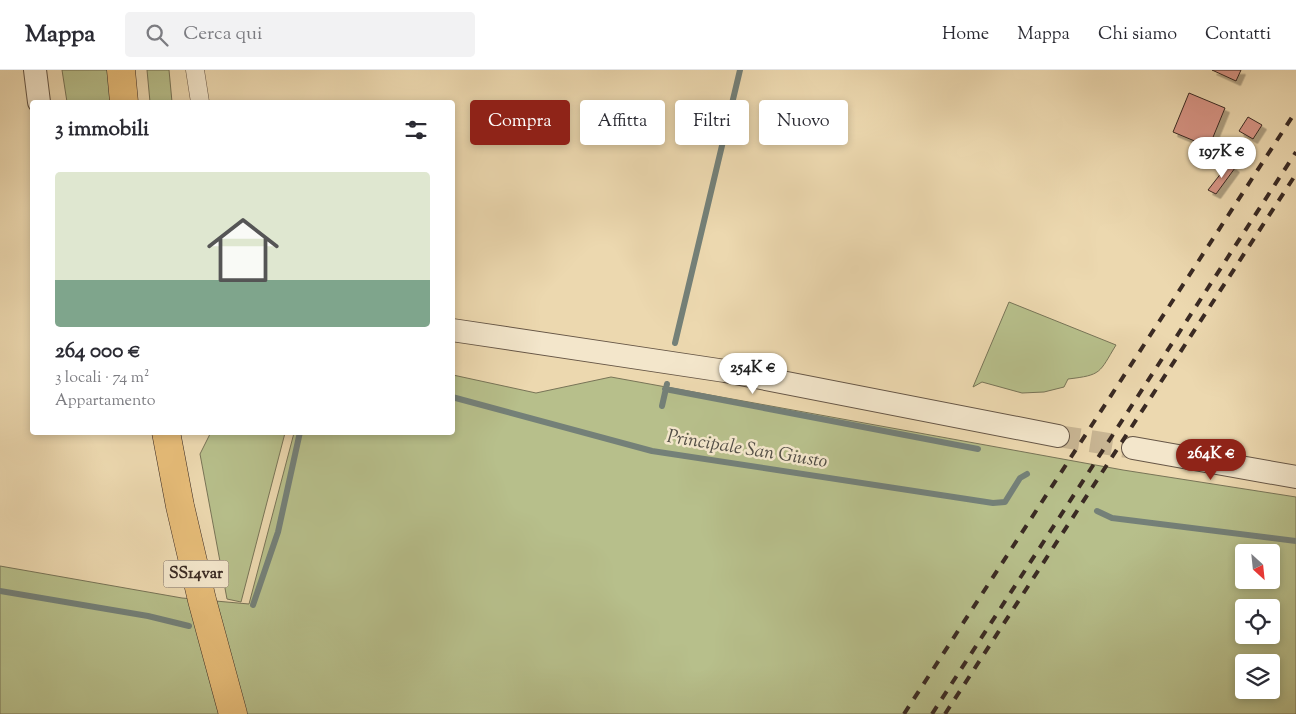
<!DOCTYPE html>
<html lang="it">
<meta charset="utf-8">
<style>
:root{--surface:#fff;--page:#f2f2f3;--text:#2b2b33;--muted:#7c7c81;--line:#e1e1e2;--accent:#8f2418}
body{margin:0;font-family:"Sorts Mill Goudy",serif;background:var(--page);color:var(--text);height:100vh;display:flex;flex-direction:column;font-size:19px;white-space:nowrap}
*{box-sizing:border-box;margin:0}
p{font-size:16px;color:var(--muted)}
.icon{flex:none;width:28px;height:28px;fill:none;stroke:currentColor;stroke-width:2;stroke-linecap:round;stroke-linejoin:round}
.map{position:relative;flex:1;overflow:hidden}
.panel{position:absolute;left:30px;top:30px;width:425px;height:335px;display:flex;flex-direction:column;background:var(--surface);border-radius:5px;box-shadow:0 2px 8px #0003}
.panel>*{flex:none}
.top-card{position:absolute;left:470px;top:30px;width:475px;height:45px;display:flex;gap:10px}
.needle{width:32px;rotate:153deg}
.fabs{position:absolute;left:1235px;top:474px;display:grid;gap:10px}
.fabs a{display:grid;place-items:center;width:45px;height:45px;border-radius:5px;background:var(--surface);box-shadow:0 2px 8px #0003;font-size:25px}
.price{position:absolute;translate:-50% -42px;padding:0 11px;border-radius:18px;background:#fff;color:#222;font-size:16px;line-height:32px;filter:drop-shadow(0 1px 2px #0008)}
.price::after{content:'';position:absolute;left:50%;top:30px;width:15px;height:11px;margin-left:-8px;background:inherit;clip-path:polygon(0 0,100% 0,50% 100%)}
.price.current{background:var(--accent);color:#fff}
ul{padding:0;list-style:none}
li{display:grid;align-content:center;gap:10px;height:265px;padding:0 25px}
li+li{border-top:1px solid var(--line)}
li span{display:grid;place-items:center;height:155px;border-radius:5px;color:#555}
li>.icon{margin-inline-start:auto}
span .icon{width:90px;height:90px;fill:#fffc;stroke-width:1}
li b{font-size:21px}
h2{display:flex;justify-content:space-between;align-items:center;height:60px;padding:0 25px;font-size:21px}
.pill{padding:0 18px;border-radius:5px;background:var(--surface);box-shadow:0 2px 8px #0003;font-size:18px;line-height:45px}
.pill.current{background:var(--accent);color:#fff}
header{display:flex;align-items:center;gap:30px;box-sizing:border-box;height:70px;padding:0 25px;background:var(--surface);border-bottom:1px solid var(--line)}
header strong{font-size:24px}
nav{display:flex;gap:28px;margin-inline-start:auto;font-size:18px}
.search{width:350px;height:45px;background:var(--page);display:flex;align-items:center;gap:12px;box-sizing:border-box;padding:0 18px;border-radius:5px;color:var(--muted);font-size:19px}
.map>svg:first-child{display:block}
.green{fill:#b7bf8b;stroke:#787457;fill-rule:evenodd}
.lines{fill:none;stroke-linecap:round;stroke-linejoin:round}
.stream{stroke:#748078;stroke-width:6}
.building{fill:#d89586;stroke:#3a2a23;filter:url(#shadow)}
.tertiary-tunnel{stroke:#c8b593;stroke-width:22;stroke-dasharray:22 11;stroke-linecap:butt}
.minor-casing{stroke:#665646;stroke-width:19}
.tertiary-casing{stroke:#665646;stroke-width:24}
.trunk-casing{stroke:#3a2a23;stroke-width:29}
.minor{stroke:#f3e6cb;stroke-width:18}
.tertiary{stroke:#f3e6cb;stroke-width:22}
.trunk{stroke:#e6bc78;stroke-width:28}
.rail{stroke:#3a2a23;stroke-width:4;stroke-dasharray:9 9;stroke-linecap:butt}
.labels{text-anchor:middle;dominant-baseline:central;stroke-width:5;stroke-linejoin:round;paint-order:stroke}
.shield{fill:#f3e6cb;stroke:#726255;stroke-width:1}
.shield-label{font-size:16px;font-weight:bold;fill:#3a2a23}
.water-label{font-size:19px;font-style:italic;fill:#524e46;stroke:#f3e6cb}
</style>
<header>
<strong>Mappa</strong>
<div class="search"><svg class="icon" aria-label="search" viewBox="0 0 24 24"><circle cx="10" cy="10" r="6"/><path d="M15 15l6 6"/></svg>Cerca qui</div>
<nav><a>Home</a><a>Mappa</a><a>Chi siamo</a><a>Contatti</a></nav>
</header>
<div class="map">
<svg width="1296" height="644" viewBox="0 0 1296 644">
<defs>
<filter id="shadow"><feDropShadow dx="4.5" dy="4.5" stdDeviation="0" flood-color="#0004"/></filter>
</defs>
<rect width="100%" height="100%" fill="#ecd8af"/>
<filter id="stains"><feTurbulence type="fractalNoise" baseFrequency=".004" numOctaves="4"/><feColorMatrix values="0 0 0 0 .2 0 0 0 0 .09 0 0 0 0 .02 0 0 0 .5 -.17"/></filter>
<radialGradient id="worn" r=".72"><stop offset=".6" stop-color="#630" stop-opacity="0"/><stop offset="1" stop-color="#630" stop-opacity=".3"/></radialGradient>
<path class="green" d="M62 0H108L111 32H67Z
M147 0H169L172 32H150Z
M1009 232 1116 275C1099 303 1102 305 1068 309L1064 317 1044 322 1022 323 982 312 973 317Z
M453 305 536 323 611 307 1123 400 1296 427V644H0V496L182 528 249 534 294 363 452 362ZM1244 482H1271V510H1244ZM1244 538H1271V565H1244ZM1244 592H1271V620H1244Z
M211 362 285 363 241 532 227 529 200 384Z"/>
<g class="lines">
<path class="stream" d="M675 273 740 0
M665 319 978 379
M452 327 652 381 993 433 1005 432 1020 408 1027 404
M662 336 667 314
M1097 441 1112 448 1296 471
M0 521 148 546 189 556
M253 535 278 462 300 362"/>
</g>
<path class="building" d="M1212 0H1241L1236 11Z
M1189 23 1225 38 1209 77 1173 62Z
M1248 47 1262 55 1253 69 1239 61Z
M1237 71 1248 77 1239 92 1229 86Z
M1229 93 1235 98 1216 124 1208 120Z"/>
<g class="lines">
<path class="tertiary-tunnel" d="M1058 366 1133 378"/>
<g class="minor-casing">
<path id="minor" d="M195 0 200 32"/>
</g>
<g class="tertiary-casing">
<path id="tertiary" d="M35 0 39 32
M452 260 725 301 1058 366
M1133 378 1296 407"/>
</g>
<g class="trunk-casing">
<path id="trunk" d="M121 0 124 32
M166 362 180 436 202 530 233 644"/>
</g>
<use href="#minor" class="minor"/>
<use href="#tertiary" class="tertiary"/>
<use href="#trunk" class="trunk"/>
<path class="rail" d="M904 644 1296 41
M932 644 1296 82
M945 644 1296 104"/>
</g>
<g class="labels">
<rect class="shield" x="163.5" y="490.5" width="65" height="27" rx="4"/>
<g class="shield-label">
<text x="196" y="504">SS14var</text>
</g>
<g class="water-label">
<text transform="translate(747 380) rotate(9)">Principale San Giusto</text>
</g>
</g>
<rect width="100%" height="100%" filter="url(#stains)"/>
<rect width="100%" height="100%" fill="url(#worn)"/>
</svg>
<div class="fabs">
<a><svg class="needle" viewBox="-14 -14 28 28"><path d="M0-13l5 13h-10z" fill="#e53935"/><path d="M0 13l5-13h-10z" fill="#7c7c81"/></svg></a>
<a><svg class="icon" aria-label="locate" viewBox="0 0 24 24"><circle cx="12" cy="12" r="6"/><path d="M12 2v4M12 18v4M2 12h4M18 12h4"/></svg></a>
<a><svg class="icon" aria-label="layers" viewBox="0 0 24 24"><path d="M12 4l9 5-9 5-9-5zM3 14l9 5 9-5"/></svg></a>
</div>
<b class="price" style="left:1222px;top:109px">197K €</b>
<b class="price" style="left:753px;top:325px">254K €</b>
<b class="price current" style="left:1211px;top:411px">264K €</b>
<div class="top-card">
<a class="pill current">Compra</a>
<a class="pill">Affitta</a>
<a class="pill">Filtri</a>
<a class="pill">Nuovo</a>
</div>
<section class="panel">
<h2>3 immobili<svg class="icon" aria-label="filters" viewBox="0 0 24 24"><path d="M4 7h16M4 17h16"/><circle cx="9" cy="7" r="2"/><circle cx="15" cy="17" r="2"/></svg></h2>
<ul>
<li><span style="background:linear-gradient(#dfe7d0 70%,#7fa58c 0)"><svg class="icon" aria-label="home" viewBox="0 0 24 24"><path d="M3 11l9-7 9 7M6 9v11h12V9"/></svg></span><div><b>264 000 €</b><p>3 locali · 74 m²</p><p>Appartamento</p></div></li>
</ul>
</section>
</div>
